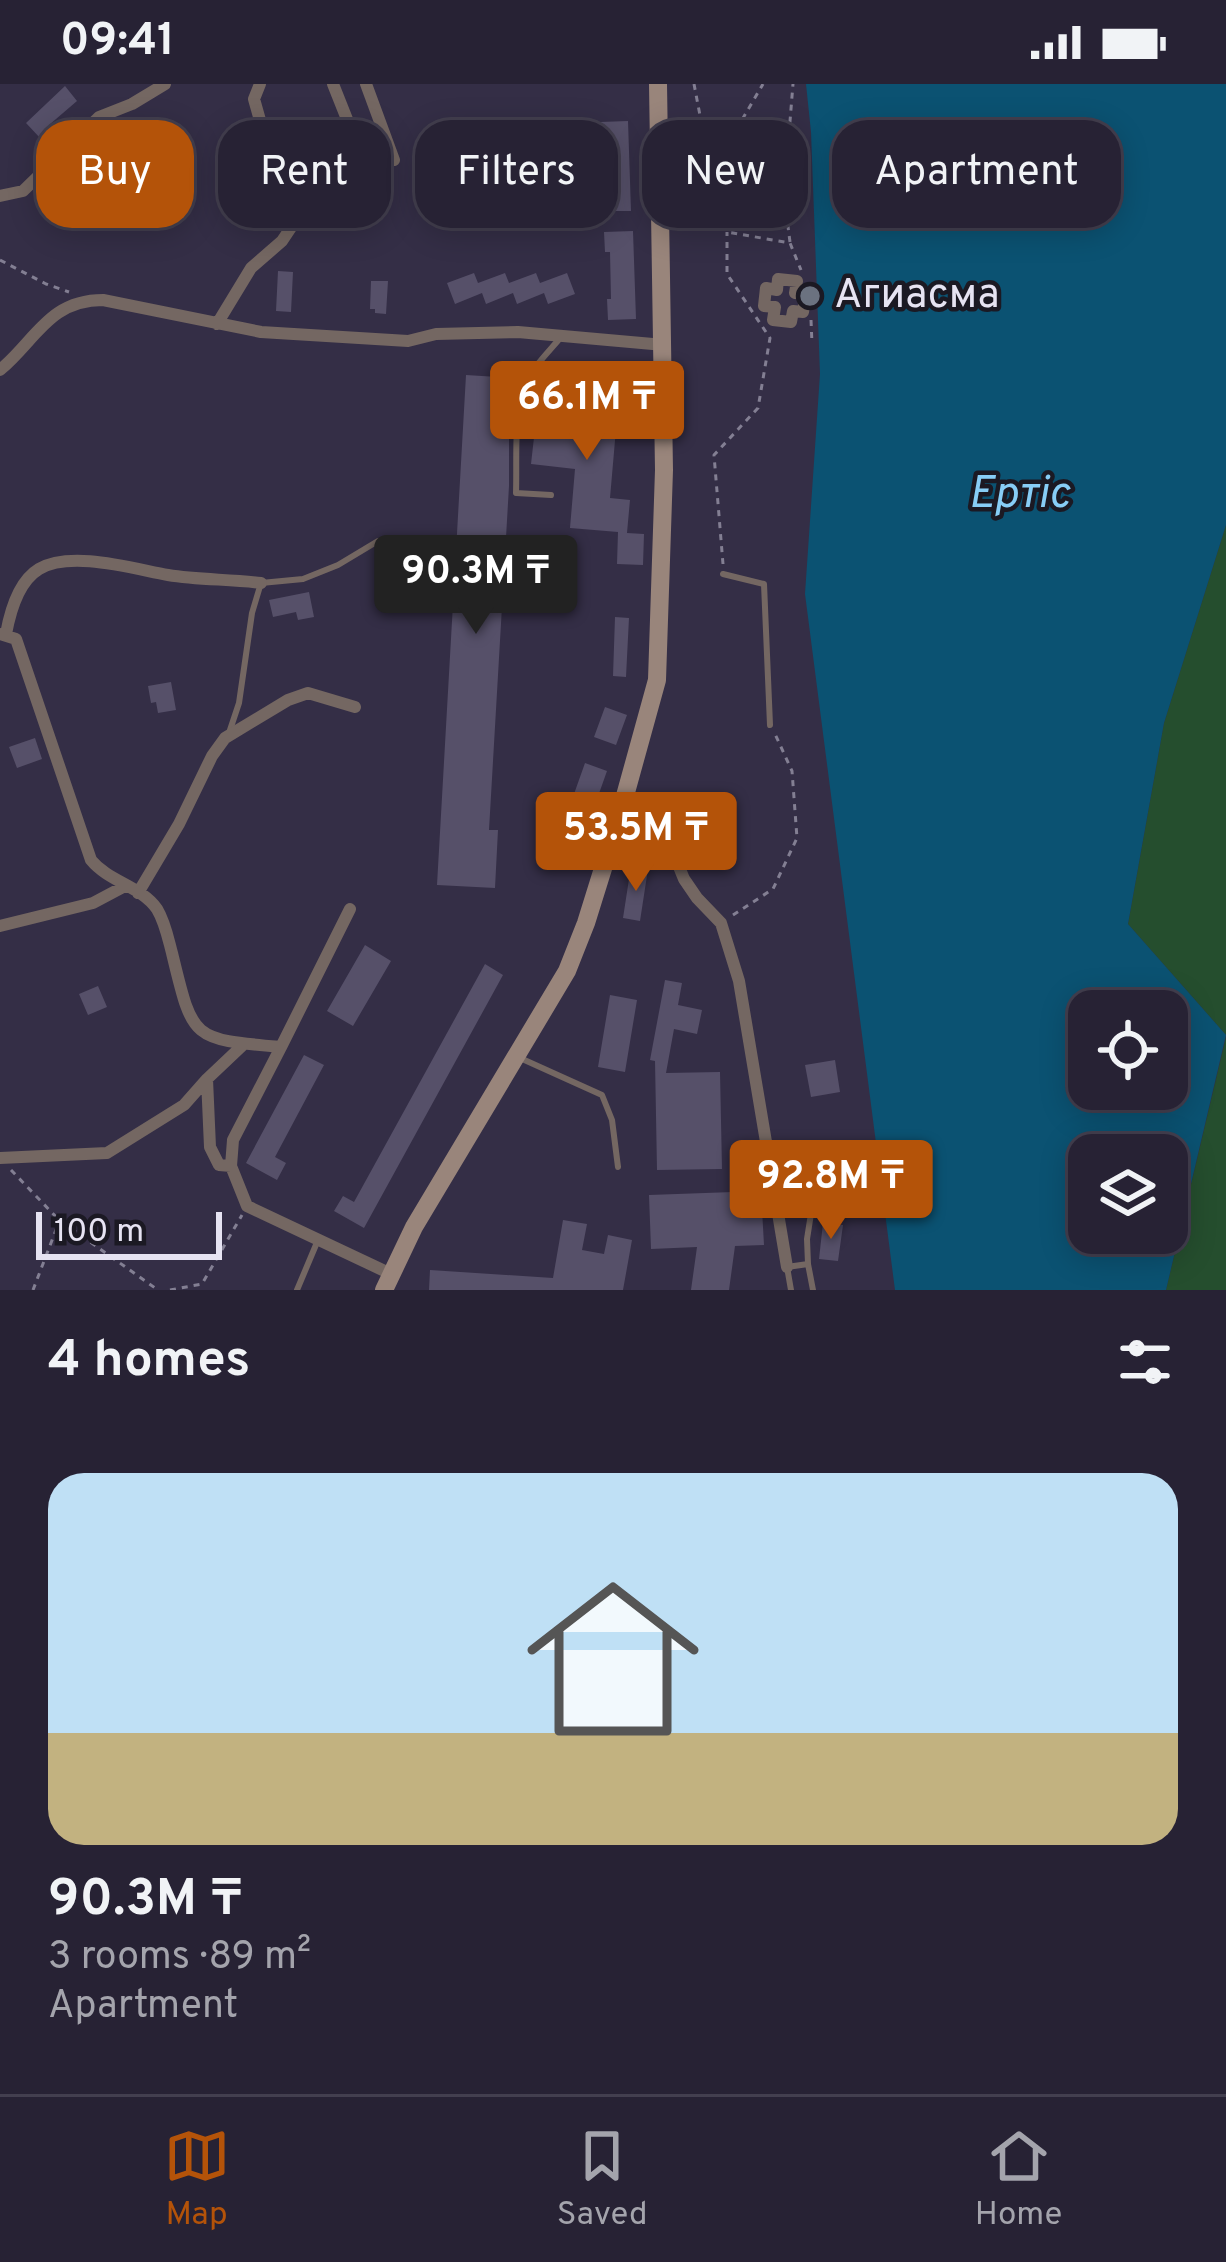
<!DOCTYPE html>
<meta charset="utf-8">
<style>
:root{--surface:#272234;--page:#332f40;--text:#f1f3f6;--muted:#a4a4ac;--line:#433f4f;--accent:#b45309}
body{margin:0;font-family:Overpass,sans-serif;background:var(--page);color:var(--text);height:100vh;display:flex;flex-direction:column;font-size:45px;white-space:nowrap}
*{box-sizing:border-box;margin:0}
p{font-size:39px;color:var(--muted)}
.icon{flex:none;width:66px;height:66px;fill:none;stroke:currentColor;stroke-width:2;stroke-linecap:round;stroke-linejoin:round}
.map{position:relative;height:1206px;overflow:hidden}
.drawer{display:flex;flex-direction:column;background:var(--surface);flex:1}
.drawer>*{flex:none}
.guide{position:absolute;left:36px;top:36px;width:1155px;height:108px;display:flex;gap:24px}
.tools{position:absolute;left:1068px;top:906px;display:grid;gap:24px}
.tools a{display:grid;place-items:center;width:120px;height:120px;border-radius:24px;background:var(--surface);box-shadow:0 6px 30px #0003,0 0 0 3px var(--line);font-size:60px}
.scale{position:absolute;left:36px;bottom:30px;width:186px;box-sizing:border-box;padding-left:12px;border:6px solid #e6e3f2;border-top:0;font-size:33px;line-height:42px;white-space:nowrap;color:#e6e3f2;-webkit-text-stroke:9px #1b1923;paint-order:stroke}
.price{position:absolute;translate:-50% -102px;padding:0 27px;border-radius:12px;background:var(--accent);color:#fff;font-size:39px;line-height:78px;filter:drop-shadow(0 3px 6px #0008)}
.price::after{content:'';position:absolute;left:50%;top:72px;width:36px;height:27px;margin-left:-18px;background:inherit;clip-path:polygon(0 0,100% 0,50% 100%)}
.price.on{background:#222;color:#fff}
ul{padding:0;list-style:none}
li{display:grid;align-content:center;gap:24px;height:636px;padding:0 48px}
li span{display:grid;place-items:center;height:372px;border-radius:36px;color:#555}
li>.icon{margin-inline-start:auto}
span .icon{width:216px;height:216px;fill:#fffc;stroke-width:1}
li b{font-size:51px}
h2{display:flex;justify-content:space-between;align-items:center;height:144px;padding:0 48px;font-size:51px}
.pill{padding:0 42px;border-radius:36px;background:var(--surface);box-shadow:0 6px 30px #0003,0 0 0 3px var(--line);font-size:42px;line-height:108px}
.pill.on{background:var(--accent);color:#fff}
.status{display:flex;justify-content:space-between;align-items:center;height:84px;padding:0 60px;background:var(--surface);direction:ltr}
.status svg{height:33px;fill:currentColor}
.menu{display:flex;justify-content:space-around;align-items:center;height:168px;border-top:3px solid var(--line);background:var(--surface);font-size:33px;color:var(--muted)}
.menu a{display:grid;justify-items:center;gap:6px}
.menu .on{color:var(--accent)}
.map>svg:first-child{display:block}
.green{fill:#254e2e}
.water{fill:#0b5272;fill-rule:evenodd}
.building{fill:#565069}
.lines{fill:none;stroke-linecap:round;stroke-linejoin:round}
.path{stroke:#837f93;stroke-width:3;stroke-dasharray:6 6;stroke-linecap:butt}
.lane{stroke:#746762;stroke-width:6}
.street{stroke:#746762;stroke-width:12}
.secondary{stroke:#99857b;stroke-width:18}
.worship-dot{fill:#6b7280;stroke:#1b1923;stroke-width:4.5}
.labels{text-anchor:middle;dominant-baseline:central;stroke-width:9;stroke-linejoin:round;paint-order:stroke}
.poi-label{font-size:42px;fill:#e6e3f2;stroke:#1b1923;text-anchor:start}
.water-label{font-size:45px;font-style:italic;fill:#87cdf6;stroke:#1b1923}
</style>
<div class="status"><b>09:41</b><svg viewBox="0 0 49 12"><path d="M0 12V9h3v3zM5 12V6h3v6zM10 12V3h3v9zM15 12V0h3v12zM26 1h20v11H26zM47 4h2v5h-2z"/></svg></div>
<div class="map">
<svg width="1226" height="1206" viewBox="0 0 1226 1206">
<rect width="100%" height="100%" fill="#342e46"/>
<path class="green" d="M1226 441V951L1128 840 1164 639Z
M1226 953V1206H1166Z"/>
<path class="water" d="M806 0H1226V441L1164 639 1128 840 1226 951 1166 1206H895L805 510 820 290 811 48ZM1089 927H1167V1005H1089ZM1089 1071H1167V1149H1089Z"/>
<path class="building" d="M65 2 77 17 49 41 52 45 41 55 26 39Z
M628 37 631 127H602L601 107H606L605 59H600V38Z
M633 147 636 235 608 236 607 215H611L610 168H605L604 148Z
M278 187 293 188 291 228 276 227Z
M474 189 478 199 505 189 509 199 536 189 540 199 567 189 575 210 548 220 544 209 517 220 513 209 486 220 482 209 455 220 447 199Z
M371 197H388L386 230 375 229V225H370Z
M466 291 515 294 509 346V402L489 746H498L495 804 437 801Z
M594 296 620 299 610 414 630 416 627 449 644 450 643 481 617 480 618 448 570 444 575 385 531 380 540 300 568 303 564 343 590 345Z
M309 508 314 533 298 536 296 528 273 533 269 516Z
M615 533 629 534 626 593 613 592Z
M171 598 176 626 158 629 156 618 151 619 148 602Z
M605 623 627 631 616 661 594 653Z
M35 654 42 675 17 684 9 663Z
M585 679 607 687 585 749 563 741Z
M631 782 648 785 640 837 623 834Z
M365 861 391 877 353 942 327 927Z
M485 880 503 891 364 1144 334 1127 343 1112 354 1118Z
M665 896 682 899 678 921 702 926 697 950 674 945 666 989 720 988 722 1085 657 1086 655 977 650 976Z
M98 902 107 923 88 931 79 910Z
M610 911 637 916 625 988 598 983Z
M304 971 324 981 275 1073 286 1079 277 1096 246 1079Z
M835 976 840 1008 811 1013 805 981Z
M809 1057 854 1059 853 1087 808 1086Z
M761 1107 764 1161 735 1162 729 1206H691L697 1163 651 1165 649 1111Z
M563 1136 587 1140 582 1166 604 1170 608 1151 632 1156 623 1206H429L430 1186 553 1194Z
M823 1139 843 1141 838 1177 819 1175Z"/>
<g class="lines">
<path class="path" d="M694 0 711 89 727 148 790 159 801 186
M712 87 763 0
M790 158 784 112 793 0
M0 176 46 200 69 208
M811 236 812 260
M723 480 714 371 758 324 770 254 727 190V148
M733 831 773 805 797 754 792 687 775 650
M11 1086 59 1136 158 1206
M33 1206 59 1138
M170 1206 202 1200 242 1131"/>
<path class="lane" d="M551 411 516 409C517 377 514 341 522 310 527 288 547 270 561 253
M723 490 764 500 770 641
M230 646 239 619 252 529 261 499 303 495 338 481 378 457C401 464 417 481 429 502
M520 974 602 1011 612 1036 618 1083
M768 1057 788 1071 813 1117 807 1155 808 1180
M297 1206 318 1156
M791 1206 787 1183 808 1180 813 1206"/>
<path class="street" d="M333 0 368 88
M366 0 394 76
M0 112 23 107 99 33 132 20 165 0
M778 195 797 197 795 209 806 210 803 228 793 227 791 238 773 236 775 223 764 222 766 204 777 206Z
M217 240 251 184 282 157 294 139 280 107 254 15 260 0
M0 286C36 256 49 216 103 216L261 248 408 257 436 250 518 248 664 261
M0 550 16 555 91 776C109 798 141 802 157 825 165 838 168 854 172 869 193 956 191 955 281 963L350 825
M6 550C10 528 19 497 39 485 71 466 134 485 168 491 198 496 230 495 261 499
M620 730 659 746 673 768 684 795 697 814 721 839 739 897 787 1183
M138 809 179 740 212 672 225 654 288 616 308 609 355 623
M0 842 93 819 125 802
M207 995 244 960
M0 1074 107 1069 184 1021 207 995 210 1063 219 1081 231 1082 247 1122 391 1190
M231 1082 233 1056 281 963"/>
<path class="secondary" d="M384 1206 414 1143 567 887 586 839 620 730 657 596 664 386 658 0"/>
</g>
<circle class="worship-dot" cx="810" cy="212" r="12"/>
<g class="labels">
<g class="poi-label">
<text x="834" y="212">Агиасма</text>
</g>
<g class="water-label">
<text x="1019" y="411">Ертіс</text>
</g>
</g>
</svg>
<div class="tools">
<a><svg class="icon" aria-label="locate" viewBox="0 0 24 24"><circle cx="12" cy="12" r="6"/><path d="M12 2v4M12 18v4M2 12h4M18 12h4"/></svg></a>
<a><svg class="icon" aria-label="layers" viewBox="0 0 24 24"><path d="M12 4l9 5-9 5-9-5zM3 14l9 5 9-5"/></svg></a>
</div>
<div class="scale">100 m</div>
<b class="price" style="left:587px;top:379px">66.1M ₸</b>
<b class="price on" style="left:476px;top:553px">90.3M ₸</b>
<b class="price" style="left:636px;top:810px">53.5M ₸</b>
<b class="price" style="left:831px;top:1158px">92.8M ₸</b>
<div class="guide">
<a class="pill on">Buy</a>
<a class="pill">Rent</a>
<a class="pill">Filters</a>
<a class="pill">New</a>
<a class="pill">Apartment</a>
</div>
</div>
<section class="drawer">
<h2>4 homes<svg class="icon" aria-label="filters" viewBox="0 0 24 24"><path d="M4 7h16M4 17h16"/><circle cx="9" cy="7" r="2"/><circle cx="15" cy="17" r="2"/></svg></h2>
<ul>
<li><span style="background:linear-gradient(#bfe0f5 70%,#c2b280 0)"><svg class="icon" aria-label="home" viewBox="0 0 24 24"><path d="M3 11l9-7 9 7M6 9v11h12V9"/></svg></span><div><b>90.3M ₸</b><p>3 rooms · 89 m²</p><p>Apartment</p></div></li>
</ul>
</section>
<nav class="menu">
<a class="on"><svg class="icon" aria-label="map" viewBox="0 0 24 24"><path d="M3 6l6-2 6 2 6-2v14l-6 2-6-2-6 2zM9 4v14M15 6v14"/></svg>Map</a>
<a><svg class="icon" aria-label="saved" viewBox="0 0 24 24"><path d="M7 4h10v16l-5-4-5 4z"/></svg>Saved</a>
<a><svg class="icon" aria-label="home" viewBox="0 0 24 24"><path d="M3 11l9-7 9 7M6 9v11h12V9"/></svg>Home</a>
</nav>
